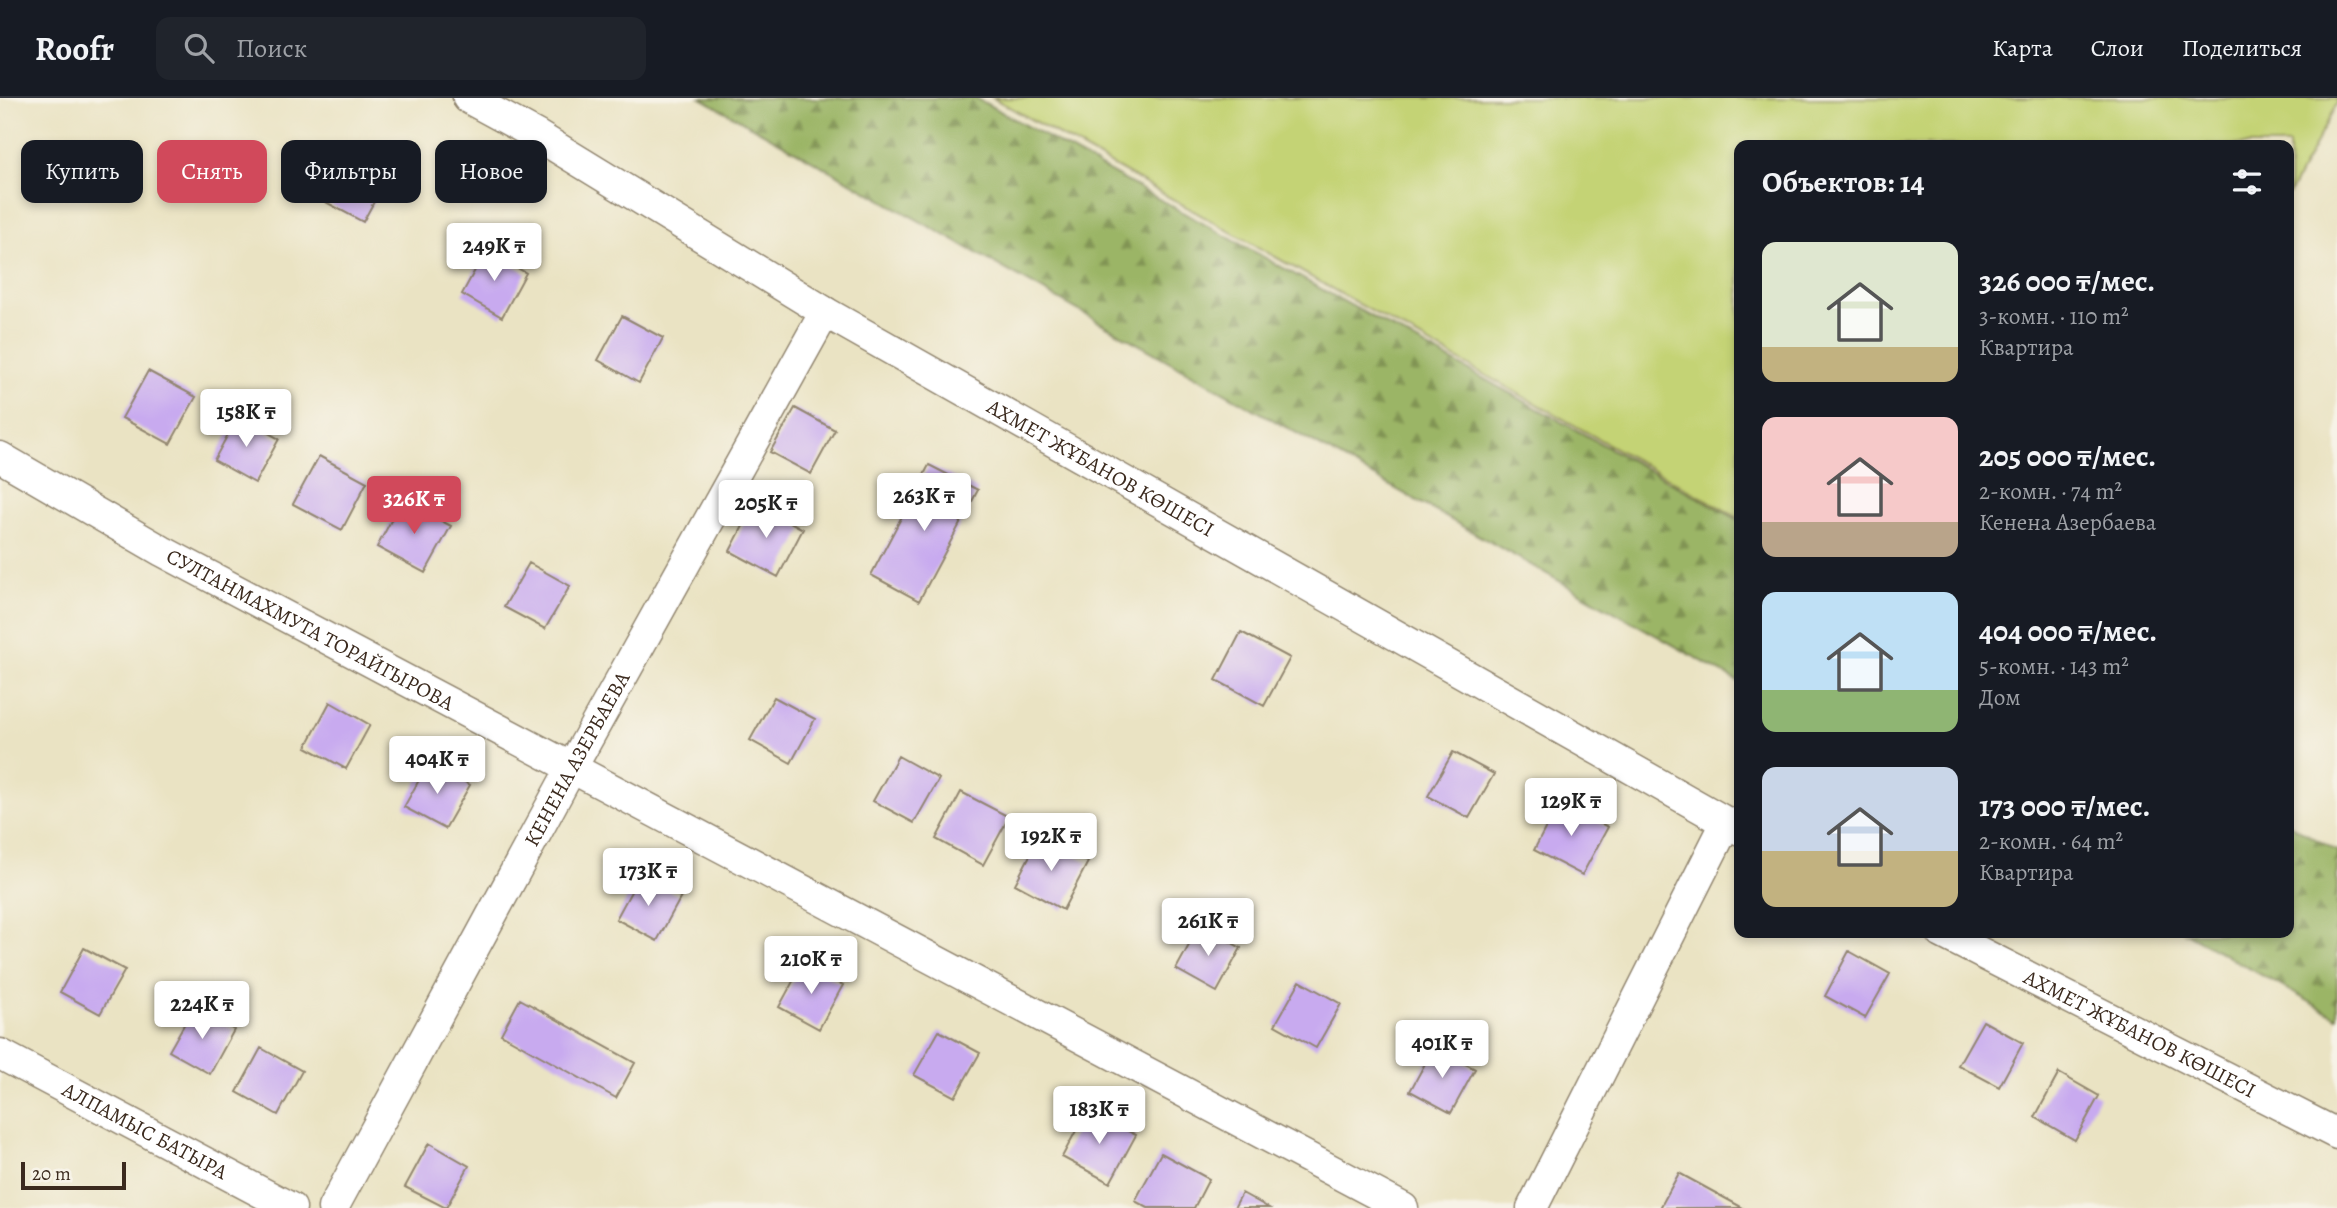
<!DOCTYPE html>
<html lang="ru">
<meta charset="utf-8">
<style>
:root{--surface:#171b24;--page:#20242c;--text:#f1f3f6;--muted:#9ea1a6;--line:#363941;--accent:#d1495b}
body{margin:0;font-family:Alegreya,serif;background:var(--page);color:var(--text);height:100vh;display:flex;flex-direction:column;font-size:26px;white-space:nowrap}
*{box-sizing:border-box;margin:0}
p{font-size:23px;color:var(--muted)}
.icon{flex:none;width:38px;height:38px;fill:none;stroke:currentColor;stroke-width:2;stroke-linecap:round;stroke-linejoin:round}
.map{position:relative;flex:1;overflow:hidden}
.drawer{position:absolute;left:1734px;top:42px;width:560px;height:798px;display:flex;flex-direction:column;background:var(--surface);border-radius:14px;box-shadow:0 4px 10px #0003}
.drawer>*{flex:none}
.hud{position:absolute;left:21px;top:42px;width:665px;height:63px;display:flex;gap:14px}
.scale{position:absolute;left:21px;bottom:18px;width:105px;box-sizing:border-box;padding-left:7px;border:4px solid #3b2a1e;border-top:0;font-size:19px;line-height:24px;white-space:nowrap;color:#3b2a1e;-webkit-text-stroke:5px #f7f3e8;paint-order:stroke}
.price{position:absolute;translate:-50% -60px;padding:0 16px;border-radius:7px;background:#fff;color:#222;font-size:23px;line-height:46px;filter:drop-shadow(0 2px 4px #0008)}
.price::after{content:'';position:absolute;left:50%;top:42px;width:21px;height:16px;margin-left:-10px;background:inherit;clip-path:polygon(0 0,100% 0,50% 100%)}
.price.active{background:var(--accent);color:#fff}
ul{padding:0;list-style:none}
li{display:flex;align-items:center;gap:21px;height:175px;padding:0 28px}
li span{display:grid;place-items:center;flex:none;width:196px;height:140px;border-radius:14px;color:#555}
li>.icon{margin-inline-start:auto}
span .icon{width:84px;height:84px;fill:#fffc;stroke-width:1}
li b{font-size:30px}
h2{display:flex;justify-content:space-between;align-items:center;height:84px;padding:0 28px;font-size:30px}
.chip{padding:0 24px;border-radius:14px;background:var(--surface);box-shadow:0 4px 10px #0003;font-size:24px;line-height:63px}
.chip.active{background:var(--accent);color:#fff}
header{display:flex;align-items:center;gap:42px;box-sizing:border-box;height:98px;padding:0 35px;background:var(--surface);border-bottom:2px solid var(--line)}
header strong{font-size:33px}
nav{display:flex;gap:38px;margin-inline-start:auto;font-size:24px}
.search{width:490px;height:63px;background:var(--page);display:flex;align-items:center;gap:18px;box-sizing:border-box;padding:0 24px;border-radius:14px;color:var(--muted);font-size:26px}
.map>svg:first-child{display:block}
.green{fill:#c4d375;stroke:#807e4a;stroke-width:2}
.forest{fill:url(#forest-firs);stroke:#6b7042;stroke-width:2}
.building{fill:#c8aaef}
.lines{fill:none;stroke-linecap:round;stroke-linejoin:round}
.street-casing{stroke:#928670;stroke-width:33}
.street{stroke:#fff;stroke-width:30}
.labels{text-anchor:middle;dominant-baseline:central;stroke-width:7;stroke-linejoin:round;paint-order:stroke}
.street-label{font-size:21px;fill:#3b2a1e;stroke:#f7f3e8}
</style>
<header>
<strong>Roofr</strong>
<div class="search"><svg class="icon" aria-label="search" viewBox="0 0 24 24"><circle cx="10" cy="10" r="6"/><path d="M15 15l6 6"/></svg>Поиск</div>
<nav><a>Карта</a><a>Слои</a><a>Поделиться</a></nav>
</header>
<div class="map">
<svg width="2337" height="1110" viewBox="0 0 2337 1110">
<defs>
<pattern id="forest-firs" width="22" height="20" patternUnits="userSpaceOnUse" patternTransform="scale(1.75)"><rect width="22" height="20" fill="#9bb566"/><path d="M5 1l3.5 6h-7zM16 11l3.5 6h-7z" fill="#809353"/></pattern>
</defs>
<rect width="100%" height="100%" fill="#f7f3e8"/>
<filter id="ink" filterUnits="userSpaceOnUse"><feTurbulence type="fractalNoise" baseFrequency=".0143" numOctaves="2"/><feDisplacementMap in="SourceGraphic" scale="14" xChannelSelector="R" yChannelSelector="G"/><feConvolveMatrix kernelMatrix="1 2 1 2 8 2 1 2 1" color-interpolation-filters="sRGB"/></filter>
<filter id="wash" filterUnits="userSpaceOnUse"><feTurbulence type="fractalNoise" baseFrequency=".00686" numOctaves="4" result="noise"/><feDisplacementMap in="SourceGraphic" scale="28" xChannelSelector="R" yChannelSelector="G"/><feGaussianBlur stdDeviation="1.57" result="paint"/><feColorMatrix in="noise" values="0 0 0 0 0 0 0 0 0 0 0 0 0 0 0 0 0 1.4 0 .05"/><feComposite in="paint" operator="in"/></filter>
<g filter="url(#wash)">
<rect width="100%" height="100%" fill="#eae3c3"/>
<path class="green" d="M993 0H2337V5L2289 96V47H1740L1739 420Z"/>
<path class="forest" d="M701 0H976L1739 422V584Z
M2289 726 2337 753V919L2186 835H2289Z"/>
<g id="blocks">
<path class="building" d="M346 57 387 80 363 124 322 102Z
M486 152 526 175 502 219 462 196Z
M622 218 663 240 639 285 598 262Z
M148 273 196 299 170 346 122 320Z
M795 310 835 332 811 376 770 354Z
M238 318 279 341 255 385 214 362Z
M319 358 367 384 342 432 293 406Z
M929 367 978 392 919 503 871 477Z
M402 402 451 428 425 475 377 449Z
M755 405 803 431 778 479 730 453Z
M529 465 570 488 545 531 504 509Z
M1241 534 1290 560 1264 608 1216 582Z
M774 599 815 621 791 665 750 642Z
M330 604 370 627 346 671 306 649Z
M1453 654 1494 676 1469 720 1428 698Z
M898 658 939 681 914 725 873 703Z
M429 664 470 687 445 731 404 709Z
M961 694 1009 719 983 767 936 741Z
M1559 704 1608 729 1582 777 1534 752Z
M1040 738 1088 764 1063 812 1015 786Z
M640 777 681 799 657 843 616 821Z
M1200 827 1241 850 1217 894 1176 871Z
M84 850 125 872 100 916 60 894Z
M1849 853 1890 876 1865 920 1825 898Z
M803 865 843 887 819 931 779 909Z
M1300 883 1341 906 1316 950 1275 927Z
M520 901 635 965 616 1000 501 936Z
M194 909 234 932 210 976 169 953Z
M1983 923 2023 945 1999 989 1958 967Z
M939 933 980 955 955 999 914 977Z
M1434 949 1475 971 1451 1015 1410 993Z
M261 950 302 973 278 1017 237 994Z
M2059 975 2099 998 2075 1042 2035 1019Z
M1087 1012 1136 1037 1110 1085 1062 1059Z
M429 1045 469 1068 446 1110 405 1089Z
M1161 1055 1209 1081 1194 1110H1148L1135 1103Z
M1679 1075 1743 1110H1660Z
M1242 1095 1269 1110H1234Z"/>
</g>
</g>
<g filter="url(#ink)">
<use href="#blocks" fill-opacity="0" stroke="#928670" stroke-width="2"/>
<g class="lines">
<g class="street-casing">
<g id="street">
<path id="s1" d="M468 0 538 38 825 214 1740 732"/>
<path id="s2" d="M0 359 162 453 1403 1110"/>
<path id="s3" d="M1942 835 2337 1036"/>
<path id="s4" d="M0 956 291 1110"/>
<path id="s5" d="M333 1110 572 669 825 214"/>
<path d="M1532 1110 1726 725"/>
</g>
</g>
<use href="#street" class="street"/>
</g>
</g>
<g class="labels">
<g class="street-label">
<text stroke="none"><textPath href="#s1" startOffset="733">АХМЕТ ЖҰБАНОВ КӨШЕСІ</textPath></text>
<text stroke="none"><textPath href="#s2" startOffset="355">СУЛТАНМАХМУТА ТОРАЙГЫРОВА</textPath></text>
<text stroke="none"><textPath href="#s5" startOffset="511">КЕНЕНА АЗЕРБАЕВА</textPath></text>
<text stroke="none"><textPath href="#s3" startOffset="222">АХМЕТ ЖҰБАНОВ КӨШЕСІ</textPath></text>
<text stroke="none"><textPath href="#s4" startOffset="164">АЛПАМЫС БАТЫРА</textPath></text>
</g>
</g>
</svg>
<div class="scale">20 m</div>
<b class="price" style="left:494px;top:185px">249K ₸</b>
<b class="price" style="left:246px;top:351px">158K ₸</b>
<b class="price" style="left:924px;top:435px">263K ₸</b>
<b class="price active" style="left:414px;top:438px">326K ₸</b>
<b class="price" style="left:766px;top:442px">205K ₸</b>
<b class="price" style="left:437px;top:698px">404K ₸</b>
<b class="price" style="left:1571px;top:740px">129K ₸</b>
<b class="price" style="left:1051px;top:775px">192K ₸</b>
<b class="price" style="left:648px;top:810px">173K ₸</b>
<b class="price" style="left:1208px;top:860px">261K ₸</b>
<b class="price" style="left:811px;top:898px">210K ₸</b>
<b class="price" style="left:202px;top:943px">224K ₸</b>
<b class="price" style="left:1442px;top:982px">401K ₸</b>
<b class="price" style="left:1099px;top:1048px">183K ₸</b>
<div class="hud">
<a class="chip">Купить</a>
<a class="chip active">Снять</a>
<a class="chip">Фильтры</a>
<a class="chip">Новое</a>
</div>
<section class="drawer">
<h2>Объектов: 14<svg class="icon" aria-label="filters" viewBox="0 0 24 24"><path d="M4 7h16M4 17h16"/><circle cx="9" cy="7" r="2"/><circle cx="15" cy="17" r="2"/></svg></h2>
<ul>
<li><span style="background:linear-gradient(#dfe7d0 75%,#c2b280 0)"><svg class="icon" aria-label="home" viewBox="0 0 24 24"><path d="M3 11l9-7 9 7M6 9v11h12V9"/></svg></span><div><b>326 000 ₸/мес.</b><p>3-комн. · 110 m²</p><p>Квартира</p></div></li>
<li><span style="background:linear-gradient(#f6c9c9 75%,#b9a48a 0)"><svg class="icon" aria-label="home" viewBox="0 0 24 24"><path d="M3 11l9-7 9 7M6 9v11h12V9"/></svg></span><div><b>205 000 ₸/мес.</b><p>2-комн. · 74 m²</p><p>Кенена Азербаева</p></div></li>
<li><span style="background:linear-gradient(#bfe0f5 70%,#8fb573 0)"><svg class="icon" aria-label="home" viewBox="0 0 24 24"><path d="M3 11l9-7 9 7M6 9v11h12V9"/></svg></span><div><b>404 000 ₸/мес.</b><p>5-комн. · 143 m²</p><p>Дом</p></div></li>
<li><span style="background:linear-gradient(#c9d6e8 60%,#c2b280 0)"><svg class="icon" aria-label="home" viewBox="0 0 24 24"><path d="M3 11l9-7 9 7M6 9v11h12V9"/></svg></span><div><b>173 000 ₸/мес.</b><p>2-комн. · 64 m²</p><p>Квартира</p></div></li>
</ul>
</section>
</div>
